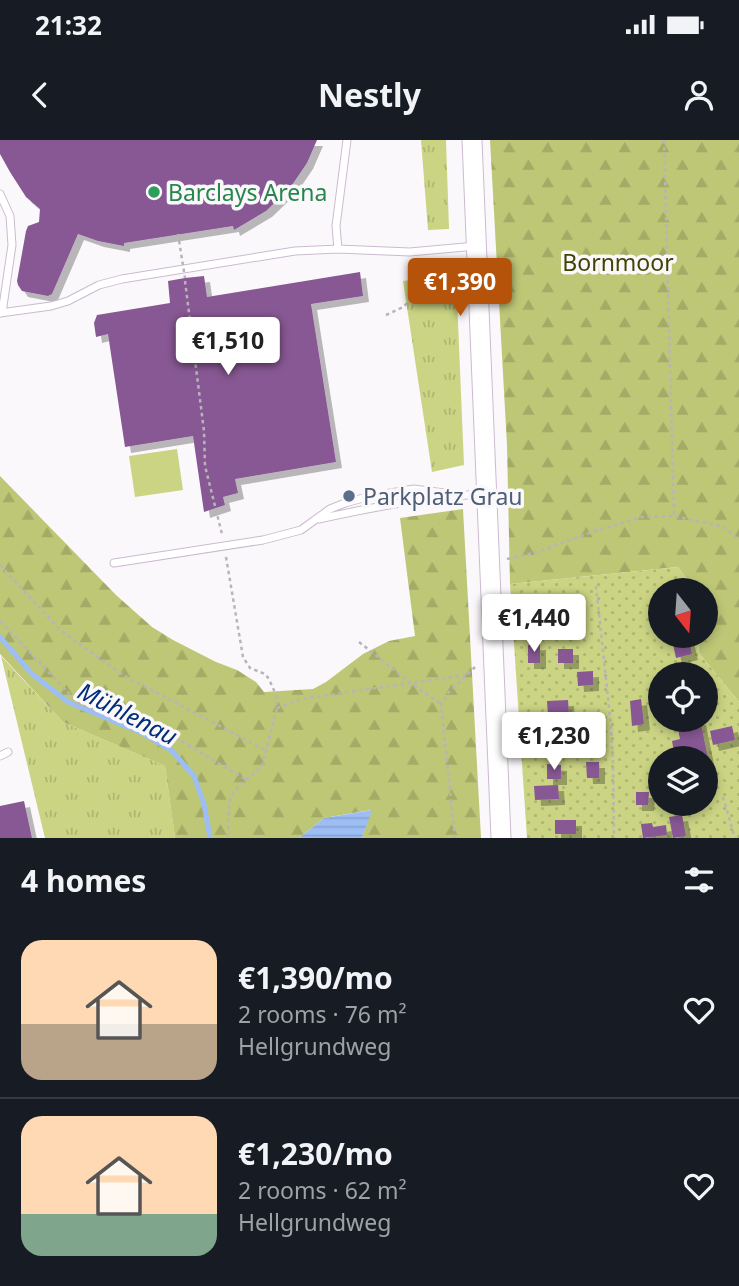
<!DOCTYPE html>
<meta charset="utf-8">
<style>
:root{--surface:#171b24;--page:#242831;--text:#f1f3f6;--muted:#9ea1a6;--line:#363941;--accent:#b45309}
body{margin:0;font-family:"Noto Sans",sans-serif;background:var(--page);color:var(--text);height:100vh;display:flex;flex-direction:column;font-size:26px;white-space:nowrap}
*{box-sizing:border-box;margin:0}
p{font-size:23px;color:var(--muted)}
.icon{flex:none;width:38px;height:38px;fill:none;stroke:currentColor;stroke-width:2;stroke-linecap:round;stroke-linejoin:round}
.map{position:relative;height:698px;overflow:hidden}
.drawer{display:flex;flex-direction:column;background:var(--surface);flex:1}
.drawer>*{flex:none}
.needle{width:46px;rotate:163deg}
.buttons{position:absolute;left:648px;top:438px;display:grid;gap:14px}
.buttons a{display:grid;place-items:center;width:70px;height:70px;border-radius:50%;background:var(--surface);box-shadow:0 4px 10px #0003;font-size:35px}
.price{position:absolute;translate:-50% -60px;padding:0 16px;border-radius:7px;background:#fff;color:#222;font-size:23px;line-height:46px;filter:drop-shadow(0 2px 4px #0008)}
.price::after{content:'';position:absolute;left:50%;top:42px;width:21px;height:16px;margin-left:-10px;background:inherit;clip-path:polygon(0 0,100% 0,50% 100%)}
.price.active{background:var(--accent);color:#fff}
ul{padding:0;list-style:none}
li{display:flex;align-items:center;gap:21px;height:175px;padding:0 21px}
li+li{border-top:2px solid var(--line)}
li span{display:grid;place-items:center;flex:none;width:196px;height:140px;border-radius:21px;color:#555}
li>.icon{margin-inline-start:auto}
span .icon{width:84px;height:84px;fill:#fffc;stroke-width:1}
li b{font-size:30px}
h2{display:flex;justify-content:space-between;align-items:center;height:84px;padding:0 21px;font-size:30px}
.status{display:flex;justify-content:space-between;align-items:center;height:49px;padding:0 35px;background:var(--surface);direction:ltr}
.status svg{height:19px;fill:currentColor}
header{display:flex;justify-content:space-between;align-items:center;height:91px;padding:0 21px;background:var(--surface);font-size:32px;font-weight:700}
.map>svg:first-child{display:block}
.grass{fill:url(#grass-tufts)}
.forest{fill:url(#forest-firs)}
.park{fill:#cad483}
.garden{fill:url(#garden-dots);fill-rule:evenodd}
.water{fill:url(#water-rules)}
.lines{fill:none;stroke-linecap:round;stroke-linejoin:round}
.stream{stroke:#9dbef4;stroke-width:5}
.building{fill:#885894;filter:url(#shadow)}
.service-casing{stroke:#ccbad0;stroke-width:9}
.tertiary-casing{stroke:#ccbad0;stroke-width:21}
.path{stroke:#b8b4b9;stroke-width:2.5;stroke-dasharray:3.5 3.5;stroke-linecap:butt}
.service{stroke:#fff;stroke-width:7}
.tertiary{stroke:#fff;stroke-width:19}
.path-bridge{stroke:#b8b4b9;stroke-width:2.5;stroke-dasharray:3.5 3.5;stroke-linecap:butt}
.leisure-dot{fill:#2e9e5b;stroke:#fbf8fc;stroke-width:2.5}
.service-dot{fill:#5c6f8a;stroke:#fbf8fc;stroke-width:2.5}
.labels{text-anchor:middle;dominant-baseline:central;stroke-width:7;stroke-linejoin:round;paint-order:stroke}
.leisure-label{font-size:23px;fill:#27864d;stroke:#fbf8fc;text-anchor:start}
.park-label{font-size:23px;fill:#3f4402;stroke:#fbf8fc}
.service-label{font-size:23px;fill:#4e5e75;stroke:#fbf8fc;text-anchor:start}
.water-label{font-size:24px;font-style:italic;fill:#002e78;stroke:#fbf8fc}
</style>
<div class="status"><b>21:32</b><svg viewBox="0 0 49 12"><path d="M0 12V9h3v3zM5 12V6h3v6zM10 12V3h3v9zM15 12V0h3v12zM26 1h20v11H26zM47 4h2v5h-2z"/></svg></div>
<header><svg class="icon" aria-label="back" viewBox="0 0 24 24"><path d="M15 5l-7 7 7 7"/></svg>Nestly<svg class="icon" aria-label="person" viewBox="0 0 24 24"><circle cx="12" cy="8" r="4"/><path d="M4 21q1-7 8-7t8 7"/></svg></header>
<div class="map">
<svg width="739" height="698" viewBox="0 0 739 698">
<defs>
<pattern id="grass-tufts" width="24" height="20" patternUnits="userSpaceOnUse" patternTransform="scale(1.75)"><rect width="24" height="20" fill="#cad483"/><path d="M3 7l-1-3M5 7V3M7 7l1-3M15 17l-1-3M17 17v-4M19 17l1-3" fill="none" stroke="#aeb671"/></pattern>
<pattern id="forest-firs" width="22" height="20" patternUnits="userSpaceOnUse" patternTransform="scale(1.75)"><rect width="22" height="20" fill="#bdc776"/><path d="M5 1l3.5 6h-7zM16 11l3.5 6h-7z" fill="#a3ab66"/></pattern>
<pattern id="garden-dots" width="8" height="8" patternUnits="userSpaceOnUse" patternTransform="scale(1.75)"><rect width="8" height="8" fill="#cad483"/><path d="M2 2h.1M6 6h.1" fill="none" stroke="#aeb671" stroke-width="1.8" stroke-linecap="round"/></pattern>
<pattern id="water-rules" width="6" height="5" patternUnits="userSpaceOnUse" patternTransform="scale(1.75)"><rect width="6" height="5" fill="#9dbef4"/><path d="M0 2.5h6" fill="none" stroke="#88a3d2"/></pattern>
<filter id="shadow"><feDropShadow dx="6" dy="6" stdDeviation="0" flood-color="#0004"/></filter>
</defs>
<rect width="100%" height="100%" fill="#fbf8fc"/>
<path class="grass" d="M421 0H446L449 89 428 90Z
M456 134 464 325 432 332 403 141Z
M1 516 63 582 165 626 175 698H45Z"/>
<path class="forest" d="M490 0H739V562L699 513 697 495H705V450H691L690 444 678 427 510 444 507 305Z
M0 336 116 455 152 487 173 500 216 522 237 530 256 542 264 552 313 549 326 542 363 514 389 501 415 496 400 378 463 369 481 698H362L371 670 324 678 299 698H175L165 626 63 582 0 514Z"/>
<path class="park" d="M177 309 183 350 135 357 129 316Z"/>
<path class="garden" d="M678 427 690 444 691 450H660V495H697L699 513 739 562V698H527L510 444ZM660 534H705V579H660ZM660 618H705V663H660Z"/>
<path class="water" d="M372 670 362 698H299L324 678Z"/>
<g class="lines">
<path class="stream" d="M0 497 32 534 68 562 142 593 171 610 194 636 204 664 210 698"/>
</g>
<path class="building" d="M0 0H317L307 23 290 48 266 71 234 90 233 86 124 103V106L98 101 78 94 52 154 48 156 22 151 18 145 17 141 26 91 28 86 39 82 40 69 26 57 10 32 0 14Z
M360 132 363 156 311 164 336 322 235 339 238 353 223 357 225 365 204 372 193 296 125 307 108 194 96 197 94 183 97 175 170 163 168 141 185 138 204 136 207 157Z
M567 473V489H555V474Z
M688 497 692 514 676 518 672 500Z
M540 504V523H528V505Z
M558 509H573V523H558Z
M593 531V545L578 546 577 532Z
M641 559 644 584 632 586 630 561Z
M568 560 569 575 548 576 547 561Z
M700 579 709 623 705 624V618H675L672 601 680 599 676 580Z
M732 586 735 600 713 605 710 591Z
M586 622H599V638H587Z
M547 624 561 625V639H547Z
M558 645 559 659 535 660 534 646Z
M636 652H649L648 665H636Z
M24 661 32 698H0V666Z
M682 675 686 696 673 698 669 677Z
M555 680H576V694H555Z
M652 683 653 687 666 685 667 695 643 698 641 684Z"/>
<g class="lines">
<g class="service-casing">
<path id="service" d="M0 54 10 76 12 105 2 173
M338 109 336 86 347 0
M0 173 51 166 68 161 99 145 122 139 295 111 338 109 410 112 476 106
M319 379C374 367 430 356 487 354
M114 423 263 400 301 390 330 369 345 363 367 357 414 349 459 355
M0 616 8 612"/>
</g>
<g class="tertiary-casing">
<path id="tertiary" d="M472 0 501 698"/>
</g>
<path class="path" d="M664 0 674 376
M185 141 204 291 205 326 222 394
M386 175 403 167 440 132
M226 417 243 517 250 528 265 534 269 539 276 555 277 568 262 626 235 650 229 662 228 698
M507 419 537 412 592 392 642 377 674 376 724 387 739 400
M0 425 60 490 123 535 267 611
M596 446 611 586 613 622 614 698
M0 481 80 565 179 600 247 640
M359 502 412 544 441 564
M277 568 301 559 466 535
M723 657 735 698
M455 698 441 564 449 552 475 527"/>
<use href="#service" class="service"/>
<use href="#tertiary" class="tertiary"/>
<path class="path-bridge" d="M178 94 185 138"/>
</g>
<circle class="leisure-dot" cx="154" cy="52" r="7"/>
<circle class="service-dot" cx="349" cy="356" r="7"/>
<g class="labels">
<g class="leisure-label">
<text x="168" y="52">Barclays Arena</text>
</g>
<g class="park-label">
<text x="618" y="122">Bornmoor</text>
</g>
<g class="service-label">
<text x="363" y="356">Parkplatz Grau</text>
</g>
<g class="water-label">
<text transform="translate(128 573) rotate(27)">Mühlenau</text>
</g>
</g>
</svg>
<div class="buttons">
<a><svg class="needle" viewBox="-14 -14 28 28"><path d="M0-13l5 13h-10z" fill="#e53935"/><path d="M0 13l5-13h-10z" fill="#9ea1a6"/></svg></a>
<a><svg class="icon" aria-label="locate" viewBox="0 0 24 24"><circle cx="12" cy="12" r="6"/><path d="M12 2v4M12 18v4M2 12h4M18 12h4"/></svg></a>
<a><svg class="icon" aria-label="layers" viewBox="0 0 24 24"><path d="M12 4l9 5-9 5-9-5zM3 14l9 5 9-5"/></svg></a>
</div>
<b class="price active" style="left:460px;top:178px">€1,390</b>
<b class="price" style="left:228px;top:237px">€1,510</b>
<b class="price" style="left:534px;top:514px">€1,440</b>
<b class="price" style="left:554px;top:632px">€1,230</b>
</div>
<section class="drawer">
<h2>4 homes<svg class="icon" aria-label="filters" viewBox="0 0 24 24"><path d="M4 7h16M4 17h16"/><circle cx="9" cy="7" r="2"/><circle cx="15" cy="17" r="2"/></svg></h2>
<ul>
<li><span style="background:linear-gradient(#ffd9b3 60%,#b9a48a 0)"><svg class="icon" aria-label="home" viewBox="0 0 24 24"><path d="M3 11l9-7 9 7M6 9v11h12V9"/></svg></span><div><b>€1,390/mo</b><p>2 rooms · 76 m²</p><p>Hellgrundweg</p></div><svg class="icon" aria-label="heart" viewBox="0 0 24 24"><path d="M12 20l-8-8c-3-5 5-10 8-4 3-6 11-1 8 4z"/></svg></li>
<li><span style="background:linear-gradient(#ffd9b3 70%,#7fa58c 0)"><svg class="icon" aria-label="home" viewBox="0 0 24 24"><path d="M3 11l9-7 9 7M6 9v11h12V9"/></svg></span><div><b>€1,230/mo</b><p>2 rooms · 62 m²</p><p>Hellgrundweg</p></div><svg class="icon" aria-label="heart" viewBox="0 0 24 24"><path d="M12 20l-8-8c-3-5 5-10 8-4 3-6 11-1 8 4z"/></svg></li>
</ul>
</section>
